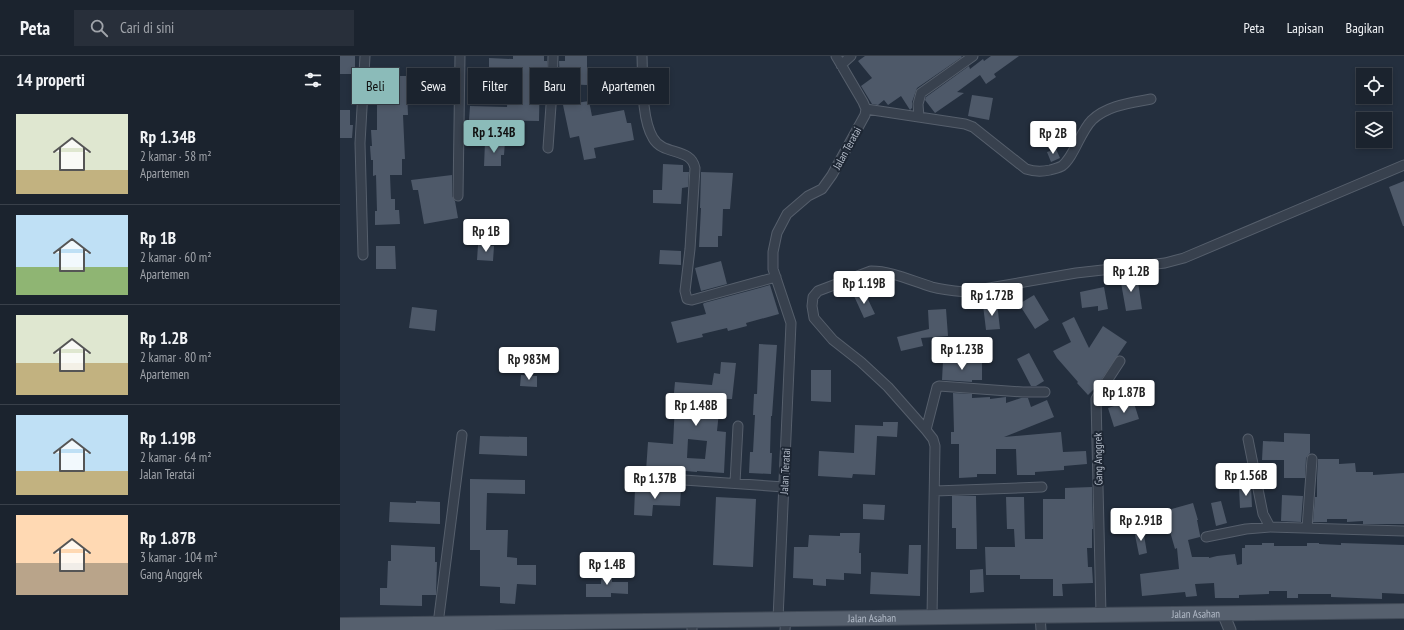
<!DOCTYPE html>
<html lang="id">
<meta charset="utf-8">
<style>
:root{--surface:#1b232e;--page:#282f3a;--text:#f1f3f6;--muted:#a0a4aa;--line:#39404a;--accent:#8bbbb9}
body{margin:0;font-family:"PT Sans Narrow",sans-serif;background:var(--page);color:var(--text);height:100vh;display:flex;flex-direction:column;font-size:15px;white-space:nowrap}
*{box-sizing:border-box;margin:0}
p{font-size:13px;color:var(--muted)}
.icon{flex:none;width:22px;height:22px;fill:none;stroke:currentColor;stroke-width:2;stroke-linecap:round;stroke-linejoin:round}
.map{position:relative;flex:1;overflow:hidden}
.sheet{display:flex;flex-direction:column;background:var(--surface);width:340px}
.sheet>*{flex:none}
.banner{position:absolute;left:12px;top:12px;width:380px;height:36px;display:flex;gap:8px}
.fabs{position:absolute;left:1016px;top:12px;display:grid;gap:8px}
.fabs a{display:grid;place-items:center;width:36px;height:36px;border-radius:0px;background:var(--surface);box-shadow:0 2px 6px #0003,0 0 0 1px var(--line);font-size:20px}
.price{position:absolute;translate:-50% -34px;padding:0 9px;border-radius:4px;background:#fff;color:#222;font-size:13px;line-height:26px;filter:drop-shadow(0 1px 2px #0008)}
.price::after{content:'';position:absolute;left:50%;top:24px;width:12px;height:9px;margin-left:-6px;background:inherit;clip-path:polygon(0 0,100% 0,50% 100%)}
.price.active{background:var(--accent);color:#111}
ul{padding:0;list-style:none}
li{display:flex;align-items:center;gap:12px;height:100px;padding:0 16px}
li+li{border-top:1px solid var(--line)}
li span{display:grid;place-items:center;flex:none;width:112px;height:80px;border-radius:0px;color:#555}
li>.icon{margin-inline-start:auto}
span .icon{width:48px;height:48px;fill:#fffc;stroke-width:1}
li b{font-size:17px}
h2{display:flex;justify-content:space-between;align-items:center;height:48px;padding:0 16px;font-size:17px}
.pill{padding:0 14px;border-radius:0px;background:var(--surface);box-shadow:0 2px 6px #0003,0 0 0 1px var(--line);font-size:14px;line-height:36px}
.pill.active{background:var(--accent);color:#111}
header{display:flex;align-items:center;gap:24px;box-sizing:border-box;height:56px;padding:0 20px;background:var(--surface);border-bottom:1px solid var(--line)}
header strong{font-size:19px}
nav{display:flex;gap:22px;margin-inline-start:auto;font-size:14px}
.search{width:280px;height:36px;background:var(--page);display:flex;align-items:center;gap:10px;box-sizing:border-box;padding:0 14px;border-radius:0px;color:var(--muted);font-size:15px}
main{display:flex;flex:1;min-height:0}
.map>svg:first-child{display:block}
.building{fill:#4e5969;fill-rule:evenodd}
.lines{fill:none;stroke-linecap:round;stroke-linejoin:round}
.minor-casing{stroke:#565f6c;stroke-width:11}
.tertiary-casing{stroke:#565f6c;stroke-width:13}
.primary-casing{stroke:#414a57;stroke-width:16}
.minor{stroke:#38414e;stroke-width:9}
.tertiary{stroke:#38414e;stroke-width:11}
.primary{stroke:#56606e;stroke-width:14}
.labels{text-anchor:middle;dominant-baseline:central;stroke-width:4;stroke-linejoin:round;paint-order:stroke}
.street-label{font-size:11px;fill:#b4bcc9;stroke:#1d2633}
</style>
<header>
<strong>Peta</strong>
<div class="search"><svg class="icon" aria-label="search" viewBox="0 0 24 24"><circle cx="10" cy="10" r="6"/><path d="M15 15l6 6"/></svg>Cari di sini</div>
<nav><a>Peta</a><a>Lapisan</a><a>Bagikan</a></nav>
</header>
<main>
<section class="sheet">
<h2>14 properti<svg class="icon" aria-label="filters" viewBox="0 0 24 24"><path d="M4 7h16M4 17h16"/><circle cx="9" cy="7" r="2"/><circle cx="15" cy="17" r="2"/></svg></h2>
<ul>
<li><span style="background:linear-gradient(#dfe7d0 70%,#c2b280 0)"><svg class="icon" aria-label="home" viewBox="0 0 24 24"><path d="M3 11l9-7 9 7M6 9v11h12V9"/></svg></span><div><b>Rp 1.34B</b><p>2 kamar · 58 m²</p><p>Apartemen</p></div></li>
<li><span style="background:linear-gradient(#bfe0f5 65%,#8fb573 0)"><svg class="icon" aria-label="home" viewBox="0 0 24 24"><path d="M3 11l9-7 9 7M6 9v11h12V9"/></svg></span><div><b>Rp 1B</b><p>2 kamar · 60 m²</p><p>Apartemen</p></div></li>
<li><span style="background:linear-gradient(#dfe7d0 60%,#c2b280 0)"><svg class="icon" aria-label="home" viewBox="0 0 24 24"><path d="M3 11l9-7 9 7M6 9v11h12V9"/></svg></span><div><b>Rp 1.2B</b><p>2 kamar · 80 m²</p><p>Apartemen</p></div></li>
<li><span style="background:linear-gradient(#bfe0f5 70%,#c2b280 0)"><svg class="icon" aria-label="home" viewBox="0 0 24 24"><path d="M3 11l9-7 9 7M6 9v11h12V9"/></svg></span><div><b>Rp 1.19B</b><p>2 kamar · 64 m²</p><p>Jalan Teratai</p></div></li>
<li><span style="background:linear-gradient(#ffd9b3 60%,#b9a48a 0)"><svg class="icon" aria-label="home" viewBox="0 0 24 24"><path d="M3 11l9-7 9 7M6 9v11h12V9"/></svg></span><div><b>Rp 1.87B</b><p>3 kamar · 104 m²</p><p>Gang Anggrek</p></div></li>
</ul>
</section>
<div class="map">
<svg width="1064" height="574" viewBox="0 0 1064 574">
<rect width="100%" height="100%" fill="#242f3e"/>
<path class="building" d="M0 0H15V18H0Z
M173 0H204V5H207V15H200L199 65 129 64 130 50 167 51 168 33 130 32 131 18H149V2L173 3Z
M225 0H247V29L220 28 219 5H225Z
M525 0H621L622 1 577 32 572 46V52L570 54 561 40 548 49 544 44 538 49 532 48 521 30 532 22 518 5Z
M651 0H679L654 18 656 21 646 28 640 19 617 36 624 37 595 57 585 44 586 41 629 10 630 13 643 3 644 5Z
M43 20H71V35H67L68 59H63L65 103H62V119H50L51 143H55V154H59L60 168 35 169V155H37L36 119 33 120V104H31L30 90H32L31 74H37V41H43Z
M90 21H104V35H90Z
M632 39 653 42 649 64 628 60Z
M249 45 252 60 284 54 287 67H291L294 84 254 92 256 102 244 104 239 80 230 82 223 49Z
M0 54H10V69H13L12 82H0Z
M145 86H165L164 99H161V110H144Z
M716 93 720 102 711 106 707 96Z
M323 108 343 109V116H349L348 131 342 132 341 148 313 147V134H322Z
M361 116 393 117 390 153H383L382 180H378V191H359L361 152H360Z
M112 119V140L115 145 118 162 84 168 78 134H73L71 124Z
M1064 125V170H1063L1049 131Z
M138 189 154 190 153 205 137 204Z
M36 190H55L56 213H36Z
M320 194 341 195V209L319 208Z
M381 205 387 228 361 235 355 212Z
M797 219 802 253 786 255 780 221Z
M430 229 439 258 406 267 407 270 388 275 387 272 362 278 363 281 337 287 331 266 366 258 363 248 364 247Z
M764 231 768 253 758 255V250L742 252 740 236Z
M524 235 535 258 524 262 514 240Z
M694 239 709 264 695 273 679 248Z
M657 247 660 273 646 274 643 249Z
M72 251 97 254 95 275 69 272Z
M606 253 608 280 581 282 583 290 561 295 557 281 589 273 588 254Z
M734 261 749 292 763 270 787 286 757 330 748 339 737 327 738 326 717 302 713 295 731 286 722 267Z
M419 288 437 289 432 360H431L430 397H432L431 418 409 417 410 396H413L415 359H413L414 338H417Z
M689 297 704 325 696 330H691L677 303Z
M632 304 642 305V324H632V326L602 324 603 305 632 306Z
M381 306 396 307 392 343H385L383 357 379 356 377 375 386 376 384 417 357 415V416L324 413 323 416 306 415 308 386 333 388 335 348H333L335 326 372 329 374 317 380 318ZM348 383 367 385 365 403 347 402Z
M471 314H491V346L471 345Z
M181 319 197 320V331L180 330Z
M613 337 632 338V342L650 341V343L666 341V347L681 342H688L691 351 707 344 714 361 664 381 721 376 723 396 746 395 747 408 724 410V414L695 416V419H677L676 393H656V418H637V421L619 422V388H611V376H614Z
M793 344 799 363 774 371 768 352Z
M543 366H558L557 381 537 380 535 419 513 418 512 422 478 420 479 395 514 397 515 369 543 370Z
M944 377 970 378V397L966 402 965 422H944V404H922L923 385 944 386Z
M140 380 187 381V400L139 398Z
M978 403H999V408L1015 407 1016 416H1033V419L1064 417V468H1023V465L1007 466V463H987V466H973L975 441H977V422Z
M130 423 185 424V438L147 437 146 474H168L167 501 177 502V509H196V529L177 528 175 548 160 547V531L140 530V494H130Z
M911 430 912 451 900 452 899 431Z
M316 431 341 433 340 450 313 449 312 460 294 459 295 433 316 434Z
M752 431 753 473H752V492H747L748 511H752L753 527 722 528 723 540H713V523H680V519H646L645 491H675L674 473H667L666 441H684L685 483H703V443H725V432Z
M942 439 963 440 961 466 941 465Z
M612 440H636L637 493H616V472H612Z
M376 441 416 443 413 511 373 509Z
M76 445 100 446V468L49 466 50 446 76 447Z
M881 445 887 467 876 470 871 447Z
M853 447 858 464H857L860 479V481L848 484 852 501H869V502L877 500 895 498 897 509 902 508V492H905V489H922V487H934V490H967V487H979V488L1001 489V487L1064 489V538L1042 537V543L991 541V538H958V542H947V535H929V538L899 539V542H875L874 527 855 528 857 540 846 541 845 536 802 540 800 518 839 513 837 492 835 493 829 472 808 478 805 464 823 461 821 456Z
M523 448 545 449 544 464 523 463Z
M803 473 807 497 799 499 794 474Z
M500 477H520L519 497H521V518L504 517V524L486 523V530L473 529V523L453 522 454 491H468L469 479 500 480Z
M51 489 95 491V506H97L96 539H82V550L40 549V532H47L48 505H51Z
M569 489H581L580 540 530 538 531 516 568 518Z
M262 510H272V526H288V538L271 537V541H246V528H261Z
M643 513 644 536 630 537V514Z"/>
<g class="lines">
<g class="minor-casing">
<path id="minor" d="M302 0C303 23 301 62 313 82 323 100 351 91 355 112L350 193 345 235 347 243 352 244 436 221
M501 9 511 0
M526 53 625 68 633 71 686 113C695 116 701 116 710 114 714 113 718 112 722 110 734 101 740 76 752 64 768 49 791 47 811 43
M579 61 578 48 581 37 633 0
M208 92 212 35 213 0
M118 140 120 0
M23 199 20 87 25 0
M756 343 782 337
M586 374 597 331 599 330 683 336H705
M908 383 923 458 930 471
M300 421 444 431
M395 427 398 370
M595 435 702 431
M967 472 972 403
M866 481 906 473 930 471 1064 475
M700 559 701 574
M761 559 756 343 763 331 780 305
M592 561 595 390 593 383 586 374 548 331 521 306 493 284 474 262 472 250 473 241 478 235 531 215C552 215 572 225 592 231 603 234 615 235 626 236L736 217 825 207 844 202 1064 109
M438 563 451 267 433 213V196L437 177 447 158 468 140 482 133 492 119 525 59 526 53 523 46 496 0
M352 564V574
M98 568 122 379
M445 574 446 562"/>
</g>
<g class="tertiary-casing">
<path id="tertiary" d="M883 557 890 574"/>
</g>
<g class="primary-casing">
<g id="primary">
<path id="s1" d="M0 569 1064 555"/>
</g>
</g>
<use href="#minor" class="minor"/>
<use href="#tertiary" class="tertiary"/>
<use href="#primary" class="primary"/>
</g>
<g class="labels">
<g class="street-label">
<text transform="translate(507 92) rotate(-61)">Jalan Teratai</text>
<text transform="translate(758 403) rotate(-91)">Gang Anggrek</text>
<text transform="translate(445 415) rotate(-87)">Jalan Teratai</text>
<text stroke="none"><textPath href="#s1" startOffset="856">Jalan Asahan</textPath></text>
<text stroke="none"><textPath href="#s1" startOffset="532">Jalan Asahan</textPath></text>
</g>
</g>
</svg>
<div class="fabs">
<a><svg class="icon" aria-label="locate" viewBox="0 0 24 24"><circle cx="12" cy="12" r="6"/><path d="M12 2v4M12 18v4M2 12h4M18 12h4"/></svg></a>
<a><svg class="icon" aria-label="layers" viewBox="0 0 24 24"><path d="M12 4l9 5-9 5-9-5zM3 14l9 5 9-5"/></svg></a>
</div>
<b class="price active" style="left:154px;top:98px">Rp 1.34B</b>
<b class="price" style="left:713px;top:99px">Rp 2B</b>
<b class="price" style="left:146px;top:197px">Rp 1B</b>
<b class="price" style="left:791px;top:237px">Rp 1.2B</b>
<b class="price" style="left:524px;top:249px">Rp 1.19B</b>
<b class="price" style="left:652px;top:261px">Rp 1.72B</b>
<b class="price" style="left:622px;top:315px">Rp 1.23B</b>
<b class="price" style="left:189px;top:325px">Rp 983M</b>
<b class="price" style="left:784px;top:358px">Rp 1.87B</b>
<b class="price" style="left:356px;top:371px">Rp 1.48B</b>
<b class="price" style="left:906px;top:441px">Rp 1.56B</b>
<b class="price" style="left:315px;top:444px">Rp 1.37B</b>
<b class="price" style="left:801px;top:486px">Rp 2.91B</b>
<b class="price" style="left:267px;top:530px">Rp 1.4B</b>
<div class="banner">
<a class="pill active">Beli</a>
<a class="pill">Sewa</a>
<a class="pill">Filter</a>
<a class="pill">Baru</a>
<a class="pill">Apartemen</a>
</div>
</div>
</main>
